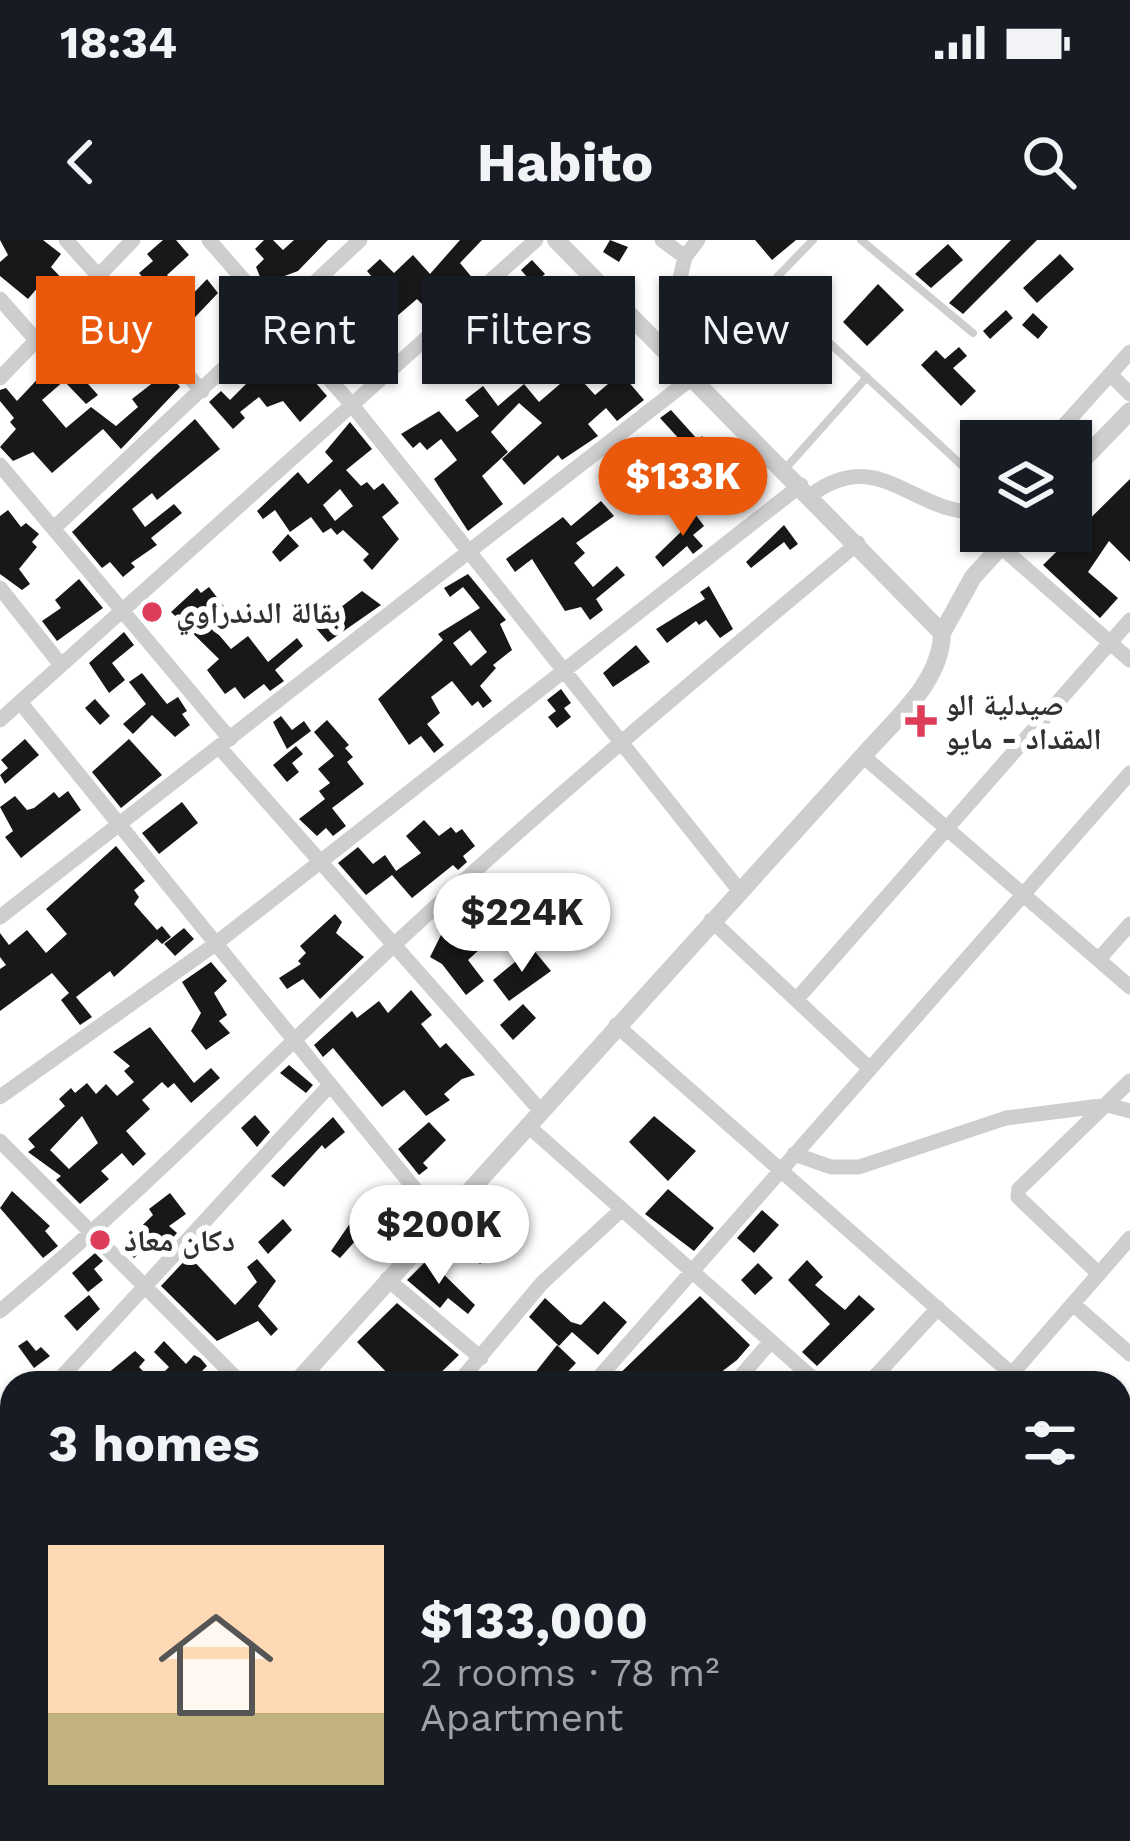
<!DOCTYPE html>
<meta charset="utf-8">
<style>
:root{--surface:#171b24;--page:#242831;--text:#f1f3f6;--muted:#9ea1a6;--accent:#ea580c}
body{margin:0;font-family:"Work Sans","Noto Naskh Arabic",sans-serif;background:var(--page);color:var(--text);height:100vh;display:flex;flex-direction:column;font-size:45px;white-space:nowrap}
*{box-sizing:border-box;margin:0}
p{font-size:39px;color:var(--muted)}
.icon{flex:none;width:66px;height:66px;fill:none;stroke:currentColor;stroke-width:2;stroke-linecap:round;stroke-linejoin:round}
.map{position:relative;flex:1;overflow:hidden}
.sheet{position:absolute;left:0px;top:1131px;width:1131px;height:471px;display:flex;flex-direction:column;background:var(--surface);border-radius:36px 36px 0 0;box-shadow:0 3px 9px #0004}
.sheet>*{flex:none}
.banner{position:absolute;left:36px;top:36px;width:1059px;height:108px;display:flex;gap:24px}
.controls{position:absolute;left:960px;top:180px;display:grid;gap:24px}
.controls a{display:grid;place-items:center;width:132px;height:132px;border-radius:0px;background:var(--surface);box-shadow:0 3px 9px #0004;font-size:60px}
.price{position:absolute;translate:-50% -102px;padding:0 27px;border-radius:42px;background:#fff;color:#222;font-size:39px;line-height:78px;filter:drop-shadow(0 3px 6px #0008)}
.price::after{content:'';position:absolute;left:50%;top:72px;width:36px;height:27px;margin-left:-18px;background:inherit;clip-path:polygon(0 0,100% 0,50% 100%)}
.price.active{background:var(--accent);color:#fff}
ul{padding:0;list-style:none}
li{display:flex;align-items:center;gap:36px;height:300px;padding:0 48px}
li span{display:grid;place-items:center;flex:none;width:336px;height:240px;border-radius:0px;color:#555}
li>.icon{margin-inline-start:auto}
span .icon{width:144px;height:144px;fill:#fffc;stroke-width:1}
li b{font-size:51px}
h2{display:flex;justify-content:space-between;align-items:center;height:144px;padding:0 48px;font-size:51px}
.pill{padding:0 42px;border-radius:0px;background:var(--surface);box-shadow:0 3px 9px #0004;font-size:42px;line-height:108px}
.pill.active{background:var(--accent);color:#fff}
.status{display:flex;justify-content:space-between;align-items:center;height:84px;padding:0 60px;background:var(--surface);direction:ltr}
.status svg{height:33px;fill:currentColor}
header{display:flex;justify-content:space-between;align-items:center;height:156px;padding:0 48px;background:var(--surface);font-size:54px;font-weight:700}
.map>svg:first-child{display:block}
.building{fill:#181818;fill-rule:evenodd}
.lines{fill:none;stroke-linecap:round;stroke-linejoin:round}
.service{stroke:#cecece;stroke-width:8}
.minor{stroke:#cecece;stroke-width:15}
.tertiary{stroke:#cecece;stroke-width:18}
.poi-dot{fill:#dc3e5a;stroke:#fff;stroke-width:4.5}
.labels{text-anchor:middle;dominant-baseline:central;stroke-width:12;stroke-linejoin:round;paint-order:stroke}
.poi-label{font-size:30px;font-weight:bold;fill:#313131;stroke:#fff;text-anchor:start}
</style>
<div class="status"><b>18:34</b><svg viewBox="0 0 49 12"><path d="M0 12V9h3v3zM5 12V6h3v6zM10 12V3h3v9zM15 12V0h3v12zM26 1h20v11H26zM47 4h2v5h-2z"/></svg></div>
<header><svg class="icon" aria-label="back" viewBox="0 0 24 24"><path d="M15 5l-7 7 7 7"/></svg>Habito<svg class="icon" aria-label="search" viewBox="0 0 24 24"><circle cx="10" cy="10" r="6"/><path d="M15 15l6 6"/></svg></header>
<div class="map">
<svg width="1130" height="1601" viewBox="0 0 1130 1601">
<rect width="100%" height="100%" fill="#fff"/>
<path class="building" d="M0 0H43L61 14 51 27 68 45 56 56 43 41 28 59 0 36V22L8 15Z
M163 0H176L189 15 167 35 188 59 207 39 218 53 180 93 169 81 176 76 139 33 153 21 147 14Z
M264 0H273L283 10 294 0H328L298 31 263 44 256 27 264 19 255 9Z
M460 0H482L460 23 474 40 431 73 417 59 389 83 392 87 384 95 393 104 385 111 363 88 348 102 366 124 358 130 348 119 340 126 330 115 340 105 318 79 372 37 367 31 380 19 394 33 413 15 430 34Z
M610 0 628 7 619 22 603 12Z
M755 0H796L772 20Z
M1011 0H1037L963 74 949 63Z
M948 4 963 20 931 48 915 34Z
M1060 14 1074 29 1037 63 1023 48Z
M532 20 545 34 533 44 521 30Z
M878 44 904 70 867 106 843 82Z
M1006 70 1013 78 990 99 983 91Z
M1033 73 1048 87 1038 99 1022 85Z
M474 88 490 106 482 114 466 95Z
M284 106 327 156 300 182 283 161 267 167 259 157 240 172 245 178 233 189 209 162 221 151 230 160Z
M959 107 967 116 953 128 976 151 961 166 921 125 936 110 945 119Z
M519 111 531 124 516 136 505 124Z
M61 114 98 155 86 164 64 141 42 160 66 188 91 167 116 186 138 167 132 159 168 131 180 147 121 209 103 189 52 233 33 212 13 221 0 207 16 189 10 182 14 178 0 161V150L6 148 17 161Z
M574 132 595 155 621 133 644 160 617 181 606 168 588 184 598 196 562 220 558 215 524 245 502 219 542 183 519 163 491 192 508 212 482 236 503 264 468 291 434 239 457 220 441 199 427 210 420 202 413 208 401 194 439 171 457 192 479 176 465 160 483 146 498 166 524 144 539 162Z
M671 170 698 200 702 196 709 204 705 208 744 248 726 263 691 219 658 249 656 253 667 266 658 274 627 245 642 228 650 238 673 219 668 207 681 201 660 178Z
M195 179 220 209 157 260 152 253 132 269 145 287 174 264 182 273 151 298 157 305 131 323 135 327 123 337 110 322 102 328 72 292Z
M350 182 372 209 346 230 361 246 367 242 374 250 383 243 399 263 382 277 399 299 372 330 363 320 369 314 343 290 337 295 331 288 323 293 311 277 290 292 275 270 263 279 257 271 298 232 308 244 333 221 325 212ZM340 249 353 266 335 281 323 265Z
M1130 239V322L1109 301 1088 332 1118 358 1100 378 1043 325Z
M601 261 614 276 576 303 585 313 574 323 593 347 617 326 625 335 596 359 603 370 590 380 581 367 565 371 532 319 515 332 506 319 563 277 571 286Z
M689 266 704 286 693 295 703 306 693 314 687 306 663 327 655 317 689 284 680 273Z
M8 270 21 287 26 283 39 294 32 302 37 307 19 329 30 344 22 350 0 334V276Z
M784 285 798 304 790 310 784 302 751 328 746 322Z
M288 294 299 306 280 322 272 312Z
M468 334 506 380 500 384 512 410 493 425 496 428 480 446 492 461 483 468 478 461 472 466 452 441 431 457 440 473 427 484 444 505 434 513 421 496 409 505 378 459 443 400 438 394 480 368 463 347 450 357 444 348ZM470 390 487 412 471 426 453 403Z
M79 339 103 368 57 401 42 381 61 368 55 360Z
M709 346 733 389 720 398 706 380 699 385 696 381 667 403 656 389 705 359 700 352Z
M209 347 226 369 219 374 224 381 213 388 231 409 248 396 268 422 297 398 303 406 275 430 284 441 270 451 264 444 244 459 235 447 225 454 207 430 219 419 171 372 197 348 201 353Z
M362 351 381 365 328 402 315 387Z
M124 392 134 405 112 423 125 440 109 453 89 423Z
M636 405 650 422 613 447 603 433Z
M142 433 167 464 178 457 187 471 182 474 190 485 175 497 152 475 133 494 123 484 146 464 129 442Z
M561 449 571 463 564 468 571 477 557 488 548 477 556 471 547 460Z
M95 459 110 476 100 485 85 468Z
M281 476 292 490 304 481 311 491 287 509 273 482Z
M327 480 349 505 345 508 353 517 347 522 364 544 332 568 346 586 333 596 326 588 317 596 299 579 325 559 319 551 330 543 318 529 334 516 314 492Z
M25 499 39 515 5 544 0 535 8 528 1 520Z
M129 499 162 535 121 568 92 532Z
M296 506 303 514 292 523 299 532 287 542 273 525Z
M68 551 81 570 21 618 5 597 13 591 0 567 15 556 27 570 34 568 54 552 59 558Z
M182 562 198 583 159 614 142 593Z
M424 580 439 596 451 587 456 593 462 589 475 606 463 616 467 622 458 630 453 625 412 658 392 635 366 655 338 623 358 607 373 624 385 615 396 631 421 613 406 596Z
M116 606 145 641 134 650 139 657 134 664 157 690 162 686 171 697 162 704 157 699 114 737 110 731 76 757 92 777 80 785 61 760 69 753 52 733 0 771V729L6 725 0 717V693L9 705 27 690 46 713 67 694 46 669Z
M335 674 342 682 336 693 364 717 320 759 303 739 287 749 279 738 301 724 298 721 306 713 300 706Z
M184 688 194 699 175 716 164 704Z
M444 689 481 708 468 720 484 741 466 755 442 724 430 717Z
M532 708 551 731 509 761 493 740Z
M211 722 227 741 214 753 227 775 219 781 230 793 206 810 191 791 201 773 182 742Z
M411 750 432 775 421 784 440 808 446 803 475 835 462 839 444 854 450 860 426 876 404 850 382 867 333 808 323 817 314 805 352 771 357 778 379 761 388 773Z
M523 764 536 778 513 800 500 785Z
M150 787 194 843 211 828 220 838 191 863 174 843 168 848 162 842 142 860 150 869 126 891 146 914 133 926 122 913 101 931 109 939 80 964 56 940 61 936 28 912 35 907 28 899 65 866 59 859 71 848 75 853 87 843 96 854 106 844 117 856 134 842 124 831 130 826 113 812ZM82 876 98 903 69 929 50 910Z
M289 825 313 845 306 853 280 833Z
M255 875 270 892 257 907 241 888Z
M654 876 696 911 668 941 629 902Z
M333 877 345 892 325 909 322 905 284 947 271 936Z
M429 882 446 900 423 923 428 928 419 935 398 909Z
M668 949 714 988 694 1011 645 974Z
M12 951 50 986 45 991 58 1006 43 1018 0 968Z
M170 953 186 974 169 986 177 993 163 1009 154 1000 134 1018 121 1006 153 975 149 969Z
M762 970 779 985 754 1013 737 998Z
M283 979 292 990 268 1014 258 1002Z
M353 979 365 990 340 1018 331 1011Z
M474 981 499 1006 480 1024 456 1000Z
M95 1013 103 1021 94 1029 103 1040 88 1052 72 1033Z
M189 1016 235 1065 257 1042 247 1027 257 1019 276 1041 258 1066 278 1089 271 1096 258 1081 217 1101 161 1046Z
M428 1019 475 1065 468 1074 448 1058 440 1068 407 1040Z
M807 1020 823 1037 815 1045 845 1070 859 1055 875 1069 817 1126 802 1112 830 1084 788 1040Z
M758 1023 773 1038 755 1055 741 1040Z
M89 1055 100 1069 77 1091 64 1076Z
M700 1056 750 1105 737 1120 707 1143H610Z
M545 1058 571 1082 581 1085 604 1061 627 1082 598 1115 572 1092 559 1106 529 1077Z
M397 1063 459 1115 430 1143H397L357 1102Z
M27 1100 36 1111 41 1107 50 1116 34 1128 18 1106Z
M164 1101 186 1124 194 1115 200 1118 207 1126 199 1134 207 1143 187 1137 181 1143H96L135 1111 145 1120 139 1127 154 1142 169 1127 154 1112Z
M557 1105 576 1123 557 1143H527Z
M1119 1368 1130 1378V1419L1119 1408Z
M1119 1561 1130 1571V1584L1114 1601H1090L1100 1590H1119Z
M785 1590H807L820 1601H776Z
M923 1590H957L948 1601H927Z"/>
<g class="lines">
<path class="service" d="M861 0 973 93
M769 47 981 243
M670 92 747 68 813 0
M785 229 867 137"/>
<path class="minor" d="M66 0 202 151
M209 0 352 165 739 650
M662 0 685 17
M0 59 36 100
M664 107 685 17 698 0
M1112 136 1130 154
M0 138 133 0
M1050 201 1130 112
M0 225 230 499
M811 255C881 204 911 275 981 272
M54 288 360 0
M1000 306 1130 420
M0 348 61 425
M20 462 440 980
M0 480 536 0
M219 507 539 869
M863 516 1130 747
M0 677 693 137
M711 680 870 829
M1099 719 1130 684
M796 760 1130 380
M616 785 1022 1143
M0 857 214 705 801 245
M527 885 818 1143
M0 901 241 1143
M794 914 831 927H859L1006 878 1108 865 1130 871
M1099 1034 1018 957 1019 949 1130 841
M387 1039 481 1118
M1073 1064 1130 1114
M0 1071C139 956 264 827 395 704 544 565 701 434 858 303
M56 1143 329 846
M458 1143 542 1043 620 971
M594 1143 1130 533
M735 1143 771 1101
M869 1143 938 1068
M1004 1143 1130 998
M1119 1175 1130 1162
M0 1206 12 1193
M0 1226 12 1239
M1119 1228 1130 1238
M1119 1356 1130 1344
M1119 1522 1130 1509
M174 1590 187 1601
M347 1590 359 1601
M631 1590 642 1601
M751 1591 763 1601
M53 1601 63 1590
M902 1601 911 1590
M1049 1601 1058 1590"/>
<path class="tertiary" d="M1071 232 1130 171
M942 393 973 337 1015 291
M296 1143 863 516C894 480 941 443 942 393L556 0
M0 1471 12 1458"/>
</g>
<g class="poi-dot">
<circle cx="152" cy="372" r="12"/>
<path d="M915 463h12v12h12v12h-12v12h-12v-12h-12v-12h12z"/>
<circle cx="100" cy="1000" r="12"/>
</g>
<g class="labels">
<g class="poi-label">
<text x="176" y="372">بقالة الدندراوي</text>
<text x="945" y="464">صيدلية الو<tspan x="945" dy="34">المقداد - مايو</tspan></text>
<text x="124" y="1000">دكان معاذ</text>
</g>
</g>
</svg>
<div class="controls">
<a><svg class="icon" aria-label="layers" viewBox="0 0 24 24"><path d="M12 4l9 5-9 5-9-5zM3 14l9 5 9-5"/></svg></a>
</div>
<b class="price active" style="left:683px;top:299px">$133K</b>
<b class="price" style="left:522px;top:735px">$224K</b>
<b class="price" style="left:439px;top:1047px">$200K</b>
<div class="banner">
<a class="pill active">Buy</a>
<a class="pill">Rent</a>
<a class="pill">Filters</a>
<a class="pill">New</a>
</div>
<section class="sheet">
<h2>3 homes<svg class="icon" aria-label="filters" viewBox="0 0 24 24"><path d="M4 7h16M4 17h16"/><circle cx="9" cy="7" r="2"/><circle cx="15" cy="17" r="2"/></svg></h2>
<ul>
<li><span style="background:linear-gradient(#ffd9b3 70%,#c2b280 0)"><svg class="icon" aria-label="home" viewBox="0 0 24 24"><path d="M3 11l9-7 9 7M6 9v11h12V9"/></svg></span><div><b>$133,000</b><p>2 rooms · 78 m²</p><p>Apartment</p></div></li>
</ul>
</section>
</div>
